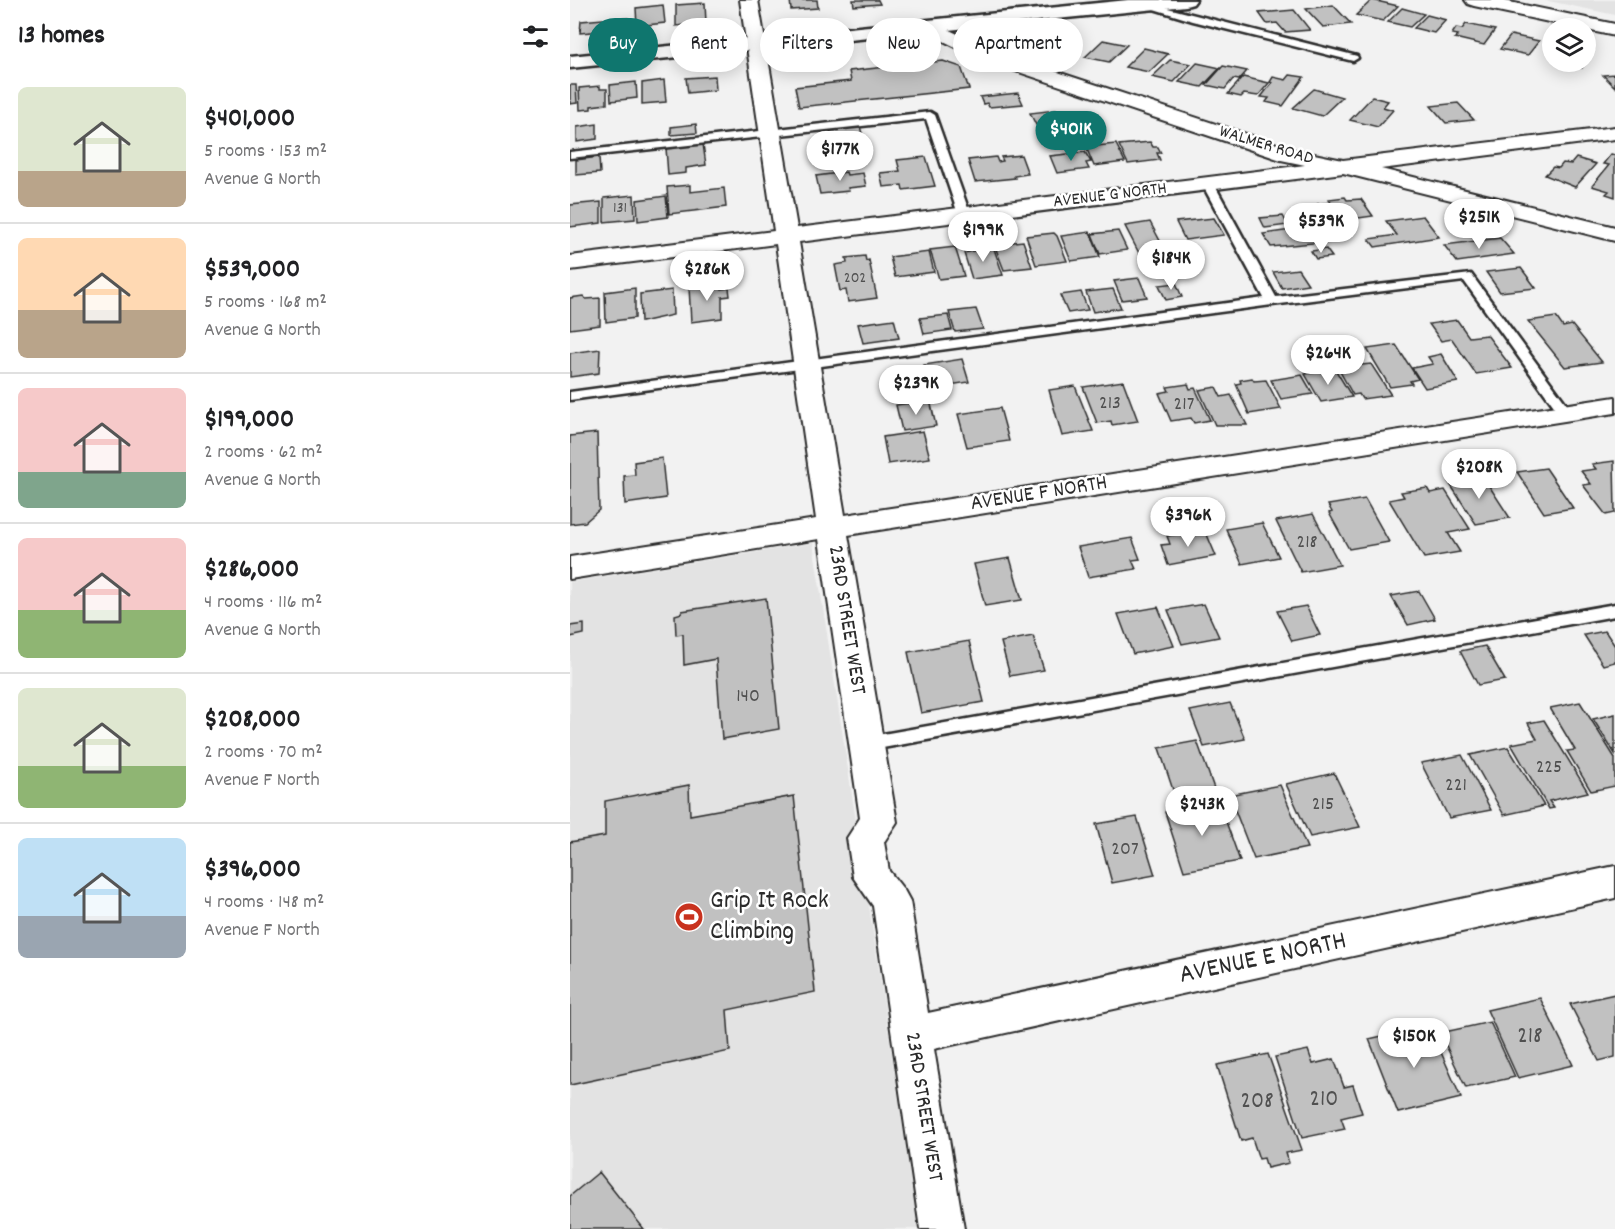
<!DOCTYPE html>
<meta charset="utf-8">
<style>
:root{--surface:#fff;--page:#f6f6f6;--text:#202124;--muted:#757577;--line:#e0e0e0;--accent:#0f766e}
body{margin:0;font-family:Dekko,sans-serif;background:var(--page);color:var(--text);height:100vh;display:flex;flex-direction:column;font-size:22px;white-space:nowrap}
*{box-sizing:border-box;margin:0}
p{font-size:20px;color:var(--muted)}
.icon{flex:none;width:33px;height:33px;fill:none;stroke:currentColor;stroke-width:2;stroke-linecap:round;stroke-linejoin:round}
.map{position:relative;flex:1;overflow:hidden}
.sheet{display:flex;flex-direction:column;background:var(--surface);width:570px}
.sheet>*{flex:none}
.guide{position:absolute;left:18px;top:18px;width:570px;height:54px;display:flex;gap:12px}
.tools{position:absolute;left:972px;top:18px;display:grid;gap:12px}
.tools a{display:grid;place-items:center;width:54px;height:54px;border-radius:50%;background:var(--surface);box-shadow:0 3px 15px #0003;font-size:30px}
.price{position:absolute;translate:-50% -51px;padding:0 14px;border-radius:21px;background:#fff;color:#222;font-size:20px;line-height:39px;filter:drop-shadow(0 2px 3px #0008)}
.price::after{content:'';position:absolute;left:50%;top:36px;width:18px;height:14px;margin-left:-9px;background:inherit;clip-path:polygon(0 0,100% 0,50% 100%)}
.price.current{background:var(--accent);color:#fff}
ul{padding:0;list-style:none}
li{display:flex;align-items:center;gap:18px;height:150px;padding:0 18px}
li+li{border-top:2px solid var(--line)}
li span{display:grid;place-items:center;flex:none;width:168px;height:120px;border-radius:9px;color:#555}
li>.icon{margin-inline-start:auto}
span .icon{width:72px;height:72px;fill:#fffc;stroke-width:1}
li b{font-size:26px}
h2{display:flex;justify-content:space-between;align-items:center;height:72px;padding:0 18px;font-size:26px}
.pill{padding:0 21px;border-radius:27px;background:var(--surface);box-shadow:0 3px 15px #0003;font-size:21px;line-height:54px}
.pill.current{background:var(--accent);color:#fff}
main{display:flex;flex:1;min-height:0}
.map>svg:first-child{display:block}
.built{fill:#e3e3e3}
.building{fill:#c1c1c1;stroke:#2b2b2b;stroke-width:1.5}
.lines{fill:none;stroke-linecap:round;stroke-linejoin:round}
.service-casing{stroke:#2b2b2b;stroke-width:5}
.minor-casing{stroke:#2b2b2b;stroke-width:4}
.tertiary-casing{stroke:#2b2b2b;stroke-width:5}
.service{fill:#fff;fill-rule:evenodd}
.minor{fill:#fff;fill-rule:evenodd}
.tertiary{fill:#fff;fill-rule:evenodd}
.labels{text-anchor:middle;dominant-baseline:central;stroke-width:5;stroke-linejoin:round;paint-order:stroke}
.far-number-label{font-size:16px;fill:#505050}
.far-street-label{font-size:18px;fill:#2b2b2b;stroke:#fff}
.number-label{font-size:20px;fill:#505050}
.street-label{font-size:22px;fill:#2b2b2b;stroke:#fff}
.near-number-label{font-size:24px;fill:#505050}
.near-poi-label{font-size:27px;fill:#2b2b2b;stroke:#fff;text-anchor:start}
.near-street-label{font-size:27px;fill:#2b2b2b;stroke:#fff}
</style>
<main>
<section class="sheet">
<h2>13 homes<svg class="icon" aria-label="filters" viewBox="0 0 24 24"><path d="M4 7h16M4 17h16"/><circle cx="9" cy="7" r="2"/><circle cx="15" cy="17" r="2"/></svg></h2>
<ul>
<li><span style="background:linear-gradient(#dfe7d0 70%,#b9a48a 0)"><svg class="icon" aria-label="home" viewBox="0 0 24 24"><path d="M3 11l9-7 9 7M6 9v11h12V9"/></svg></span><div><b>$401,000</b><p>5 rooms · 153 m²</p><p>Avenue G North</p></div></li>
<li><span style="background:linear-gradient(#ffd9b3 60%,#b9a48a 0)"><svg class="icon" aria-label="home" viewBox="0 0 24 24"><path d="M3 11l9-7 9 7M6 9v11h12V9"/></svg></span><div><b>$539,000</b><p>5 rooms · 168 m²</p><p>Avenue G North</p></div></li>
<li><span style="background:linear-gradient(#f6c9c9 70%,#7fa58c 0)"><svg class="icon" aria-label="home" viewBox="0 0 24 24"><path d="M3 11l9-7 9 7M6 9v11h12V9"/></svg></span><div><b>$199,000</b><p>2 rooms · 62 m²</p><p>Avenue G North</p></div></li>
<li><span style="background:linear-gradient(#f6c9c9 60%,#8fb573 0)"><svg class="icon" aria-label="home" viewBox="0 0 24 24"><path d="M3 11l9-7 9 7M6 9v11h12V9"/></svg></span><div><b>$286,000</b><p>4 rooms · 116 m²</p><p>Avenue G North</p></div></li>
<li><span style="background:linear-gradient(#dfe7d0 65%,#8fb573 0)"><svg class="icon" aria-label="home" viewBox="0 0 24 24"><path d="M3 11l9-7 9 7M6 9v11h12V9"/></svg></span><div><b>$208,000</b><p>2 rooms · 70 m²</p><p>Avenue F North</p></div></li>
<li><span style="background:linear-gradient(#bfe0f5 65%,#9aa5b1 0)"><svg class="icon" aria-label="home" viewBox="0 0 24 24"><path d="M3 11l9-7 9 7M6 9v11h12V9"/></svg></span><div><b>$396,000</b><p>4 rooms · 148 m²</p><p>Avenue F North</p></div></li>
</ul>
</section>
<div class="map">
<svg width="1045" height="1229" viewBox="0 0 1045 1229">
<rect width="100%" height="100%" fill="#f2f2f2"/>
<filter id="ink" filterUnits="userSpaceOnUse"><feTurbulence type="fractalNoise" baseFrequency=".0167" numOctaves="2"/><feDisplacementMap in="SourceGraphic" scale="12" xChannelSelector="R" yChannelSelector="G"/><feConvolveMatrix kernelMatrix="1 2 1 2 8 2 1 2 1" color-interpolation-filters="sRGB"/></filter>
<g filter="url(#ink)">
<path class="built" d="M974 0H1045V15Z
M243 543 349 1229H0V582Z"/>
<path class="building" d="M220 0H247L248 8 221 10Z
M283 0H308L310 4 284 6Z
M802 0 828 6 813 21 786 15Z
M135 3 136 23 106 26V5Z
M93 5 95 23 67 26 66 8Z
M763 5 781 24 753 27 736 9Z
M832 8 854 14 840 27 818 22Z
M724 10 740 30 715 32 707 23 697 24 689 13Z
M857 15 876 20 864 33 844 28Z
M58 18 59 30 38 32V20Z
M33 19V31L10 33 11 21Z
M896 24 925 30 914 45 885 38 888 35 882 34 886 28 892 29Z
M941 35 969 41 958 55 930 49Z
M533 40 557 45 539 62 515 57Z
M1016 47 1024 49 1012 68 985 62H1016Z
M574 48 598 54 579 72 555 67Z
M600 60 621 64 604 82 582 77Z
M373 61 391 67 399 89 229 107 225 87 281 81 279 71Z
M627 63 650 68 632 87 609 82Z
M653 66 677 71 669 80 663 79 655 89 636 85Z
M1045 74V87L1033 75Z
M720 75 734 77 713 106 696 102 699 98 691 97 702 83 700 82 703 77 716 80Z
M145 76 146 90 118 93 116 78Z
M673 77 699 83 688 96 674 94 671 97 658 94Z
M94 80 96 102 72 104V83Z
M66 82 67 98 41 101 40 85Z
M0 85H6L7 103 0 104Z
M30 86V89H37V104L21 106V109L10 110 9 88Z
M744 89 772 97 752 116 723 108Z
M448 93 453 104 419 107 417 103 413 104 410 97Z
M802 97 818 101 813 107 823 110 808 127 780 120Z
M888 103 904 120 876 123 861 106Z
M486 110 488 114H493L497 122 466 125 460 113Z
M27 124V139L7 142V127Z
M126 124 127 133 101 135V127Z
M290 127 294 139 263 143 260 130Z
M580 142 583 147H588L591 153H587L590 160 558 164 549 145Z
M133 144 136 165 116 168V173L98 175 96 148Z
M546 144 555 162 524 166 516 147Z
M515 152 521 162 516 163 519 169 487 173 480 156Z
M1041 154 1045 155V197L1036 194 1039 191 1022 186 1039 165 1033 164Z
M451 155 458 174 444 176 445 178 405 182 398 160 426 157 428 162 433 161 431 157Z
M29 157 30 173 6 175V160Z
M356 157 365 186 333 190 332 185 313 187 310 173 330 171 327 160Z
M1006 158 1026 164 1005 187 975 175 983 167 989 168 993 163 1001 164Z
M276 172 277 175 293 173 296 186 278 188 279 191 250 194 246 176Z
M120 185V192L154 188 156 207 99 214 97 187Z
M64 195 65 219 34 222V198Z
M96 196 98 217 68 221 67 200Z
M775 197 777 200 791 199 803 216 760 222 748 204 761 203 759 199Z
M31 202V223L0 227V205Z
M713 216 718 225 695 228 690 218Z
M853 216 869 237 805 247 799 239 827 235 816 221Z
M644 218 654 235 615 240 606 222Z
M580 222 597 254 571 257 555 226Z
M749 226 754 234 749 235 754 242 701 247 693 234Z
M548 231 557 250 530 254 522 234Z
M520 232 530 257 501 261 491 236Z
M484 233 487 236 497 261 466 265 456 236Z
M930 238 944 254 887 262 874 245Z
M453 241 462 267 434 270 424 244Z
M423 246 433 275 402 279 394 253Z
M385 247 394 276 369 279 360 250Z
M756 249 762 257 746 259 741 251Z
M359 252 364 272 325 277 320 257Z
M295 256 296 261 299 260 307 298 278 302 276 290 270 291 265 265 277 263 276 258Z
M951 268 966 288 930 292 916 272Z
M728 269 738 284 712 288 703 272Z
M569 278 577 297 552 300 544 281Z
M151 283V289L159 288 160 296 152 297V318L121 322 119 287Z
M606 283 612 297 596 300 589 285Z
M65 288V318L36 322 35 292Z
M543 289 551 308 523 312 516 292Z
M102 290 103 315 71 322 70 294Z
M511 292 518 310 498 313 490 295Z
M13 296 16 299 30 298V325L0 329V298Z
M406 309 413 329 385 332 379 312Z
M378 315 382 330 354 334 350 318Z
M986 317 993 327 1002 325 1032 362 995 367 958 321Z
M324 319 329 338 293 343 288 324Z
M887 320 899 337 917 335 942 368 906 374 882 339 871 341 859 324Z
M826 345 848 379 840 381 842 384 820 387 797 349Z
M30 349 29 373 0 377V353Z
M871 354 888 382 855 388 842 368 863 364 858 357Z
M392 359 399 382 361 388 354 365Z
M789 360 792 365 801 364 821 395 792 399 789 394 783 395 768 368 777 367 774 362Z
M765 369 782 397 751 402 735 374Z
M732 375 743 394 711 399 701 380Z
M682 378 684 381 696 380 711 409 679 414 666 384 671 383 670 380Z
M553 381 568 421 542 425 541 421 527 423 513 387Z
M618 384 620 389 625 388 640 420 624 423 621 418 601 421 589 393 599 391 597 387Z
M505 386 523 431 492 436 479 390Z
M646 387 651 397 661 395 677 425H645L629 390Z
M360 400 366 426 332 431 326 405Z
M430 408 439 441 397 447 388 414Z
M353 431 360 458 318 464 313 437Z
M27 433 29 510 15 522 0 524V436Z
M92 458 96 498 55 504 54 476 65 475 64 462Z
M1044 461 1045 513 1036 515 1013 485 1021 484 1011 471 1026 469 1022 464Z
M976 468 1003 508 974 513 947 472Z
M912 475 940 518 906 524 878 481Z
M857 488 860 493 875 490 900 529 878 533 890 552 854 558 819 500 834 497 831 492Z
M795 499 819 542 779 549 759 513 762 512 758 505Z
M743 514 770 565 731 572 706 521Z
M692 523 709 557 672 564 656 529Z
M635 530 646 556 598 565 591 545 600 544 597 536Z
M562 538 570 559 562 560 566 569 518 577 508 547Z
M440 558 452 600 415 606 404 564Z
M849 591 865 619 838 625 821 596Z
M196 598 209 729 152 739 146 659 114 665 113 634 106 635 105 615 112 613V611Z
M634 604 649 637 612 644 598 610Z
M736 606 750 635 722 641 707 611Z
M588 607 604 646 563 654 548 614Z
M14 624V634L0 637V626Z
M1035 631 1045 646V662L1033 665 1014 635Z
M463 636 474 670 440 676 431 642Z
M399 641 414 702 351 713 338 652Z
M915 646 935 680 908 685 890 651Z
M1010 702 1045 758V786L1021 791 997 751 1005 750 980 708Z
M660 703 675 739 634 747 620 711Z
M1045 714V754L1023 719Z
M974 720 1018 792 979 801 984 808 979 809 941 744 967 739 958 723Z
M627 741 646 794 607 802 589 748Z
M938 747 974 806 934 815 900 755Z
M892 755 921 810 879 818 851 763Z
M764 773 790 827 740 837 716 784Z
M119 785 120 815 224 796 245 992 157 1010 160 1051 0 1085V842L35 836V801Z
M710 785 737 848 684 859 659 795Z
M649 802 670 861 614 871 595 812Z
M567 817 585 875 542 883 526 824Z
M1045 994V1057L1029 1061 1000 1004Z
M970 998 1003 1065 948 1078 917 1010Z
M920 1022 945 1077 896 1088 870 1033Z
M859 1025 891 1098 828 1113 799 1039Z
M738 1050 743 1064 764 1059 774 1087 783 1085 792 1113 771 1118 775 1129 732 1138 705 1057Z
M698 1054 732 1150 716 1153 719 1163 697 1168 694 1158 689 1159 682 1138 671 1141 647 1065Z
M29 1172 74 1229H0V1196Z"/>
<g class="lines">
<g class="service-casing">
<path id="service" d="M574 2 787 56 788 58 783 61 623 21 574 6Z
M360 112 365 115 400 214 398 217H390L388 214 356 119 0 158V152Z
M638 180 644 184 706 297 901 274 1003 413 996 417 991 416 894 281 702 305 0 400V392L694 298 632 184Z
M1045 604V616L296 751 290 749 287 744 290 739 296 737Z"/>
</g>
<g class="minor-casing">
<path id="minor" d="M170 0H188L227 228 735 165 711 160 410 59 351 30 349 26 351 22 358 20 424 51 725 150 773 160 1045 127V139L811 169 1045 227V241L773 173 229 242 275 515 1045 397V413L278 535 327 822 314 842 319 871 334 890 340 901 358 1013 1045 866V898L364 1049 394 1229H350L303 906 283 877 277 838 290 818 249 539 0 579V557L246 519 206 244 0 270V256L204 231Z
M895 0H930L1045 24V36L904 6 898 4Z"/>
</g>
<g class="tertiary-casing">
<path id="tertiary" d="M558 0H626L623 4 616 6 0 68V56Z"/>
</g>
<use href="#service" class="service"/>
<use href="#minor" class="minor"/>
<use href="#tertiary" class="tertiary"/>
</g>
</g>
<defs>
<g id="stadium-disc" transform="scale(1.5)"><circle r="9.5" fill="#c8321e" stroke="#fff"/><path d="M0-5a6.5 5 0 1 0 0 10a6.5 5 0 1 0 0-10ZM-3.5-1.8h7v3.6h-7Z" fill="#fff"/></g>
</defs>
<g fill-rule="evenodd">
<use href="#stadium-disc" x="119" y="917"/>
</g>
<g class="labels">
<g class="far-number-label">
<text x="50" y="208">131</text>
<text x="285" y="278">202</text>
</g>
<g class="far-street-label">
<text transform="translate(696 146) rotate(17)">WALMER ROAD</text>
<text transform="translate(540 196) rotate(-7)">AVENUE G NORTH</text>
</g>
<g class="number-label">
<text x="540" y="404">213</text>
<text x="614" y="405">217</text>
<text x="737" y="543">218</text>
<text x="178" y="697">140</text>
<text x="979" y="768">225</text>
<text x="886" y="786">221</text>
<text x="753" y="805">215</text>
<text x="555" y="850">207</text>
</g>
<g class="street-label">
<text transform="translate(469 494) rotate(-9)">AVENUE F NORTH</text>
<text transform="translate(276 620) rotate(81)">23RD STREET WEST</text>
<text transform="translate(353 1107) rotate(81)">23RD STREET WEST</text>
</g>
<g class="near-number-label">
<text x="960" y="1037">218</text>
<text x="754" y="1100">210</text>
<text x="687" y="1102">208</text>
</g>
<g class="near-poi-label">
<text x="140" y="901">Grip It Rock<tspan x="140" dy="31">Climbing</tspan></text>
</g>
<g class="near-street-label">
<text transform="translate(693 959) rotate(-12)">AVENUE E NORTH</text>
</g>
</g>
</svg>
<div class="tools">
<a><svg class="icon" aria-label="layers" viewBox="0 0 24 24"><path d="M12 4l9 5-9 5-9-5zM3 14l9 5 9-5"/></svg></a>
</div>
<b class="price current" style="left:501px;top:162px">$401K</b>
<b class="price" style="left:270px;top:182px">$177K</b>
<b class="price" style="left:909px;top:250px">$251K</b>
<b class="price" style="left:751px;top:254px">$539K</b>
<b class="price" style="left:413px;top:263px">$199K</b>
<b class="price" style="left:601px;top:291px">$184K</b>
<b class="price" style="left:137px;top:302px">$286K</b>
<b class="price" style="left:758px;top:386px">$264K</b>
<b class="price" style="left:346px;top:416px">$239K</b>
<b class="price" style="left:909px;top:500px">$208K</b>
<b class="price" style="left:618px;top:548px">$396K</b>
<b class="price" style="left:632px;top:837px">$243K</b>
<b class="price" style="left:844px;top:1069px">$150K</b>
<div class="guide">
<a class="pill current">Buy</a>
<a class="pill">Rent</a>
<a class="pill">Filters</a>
<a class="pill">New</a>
<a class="pill">Apartment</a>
</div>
</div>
</main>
